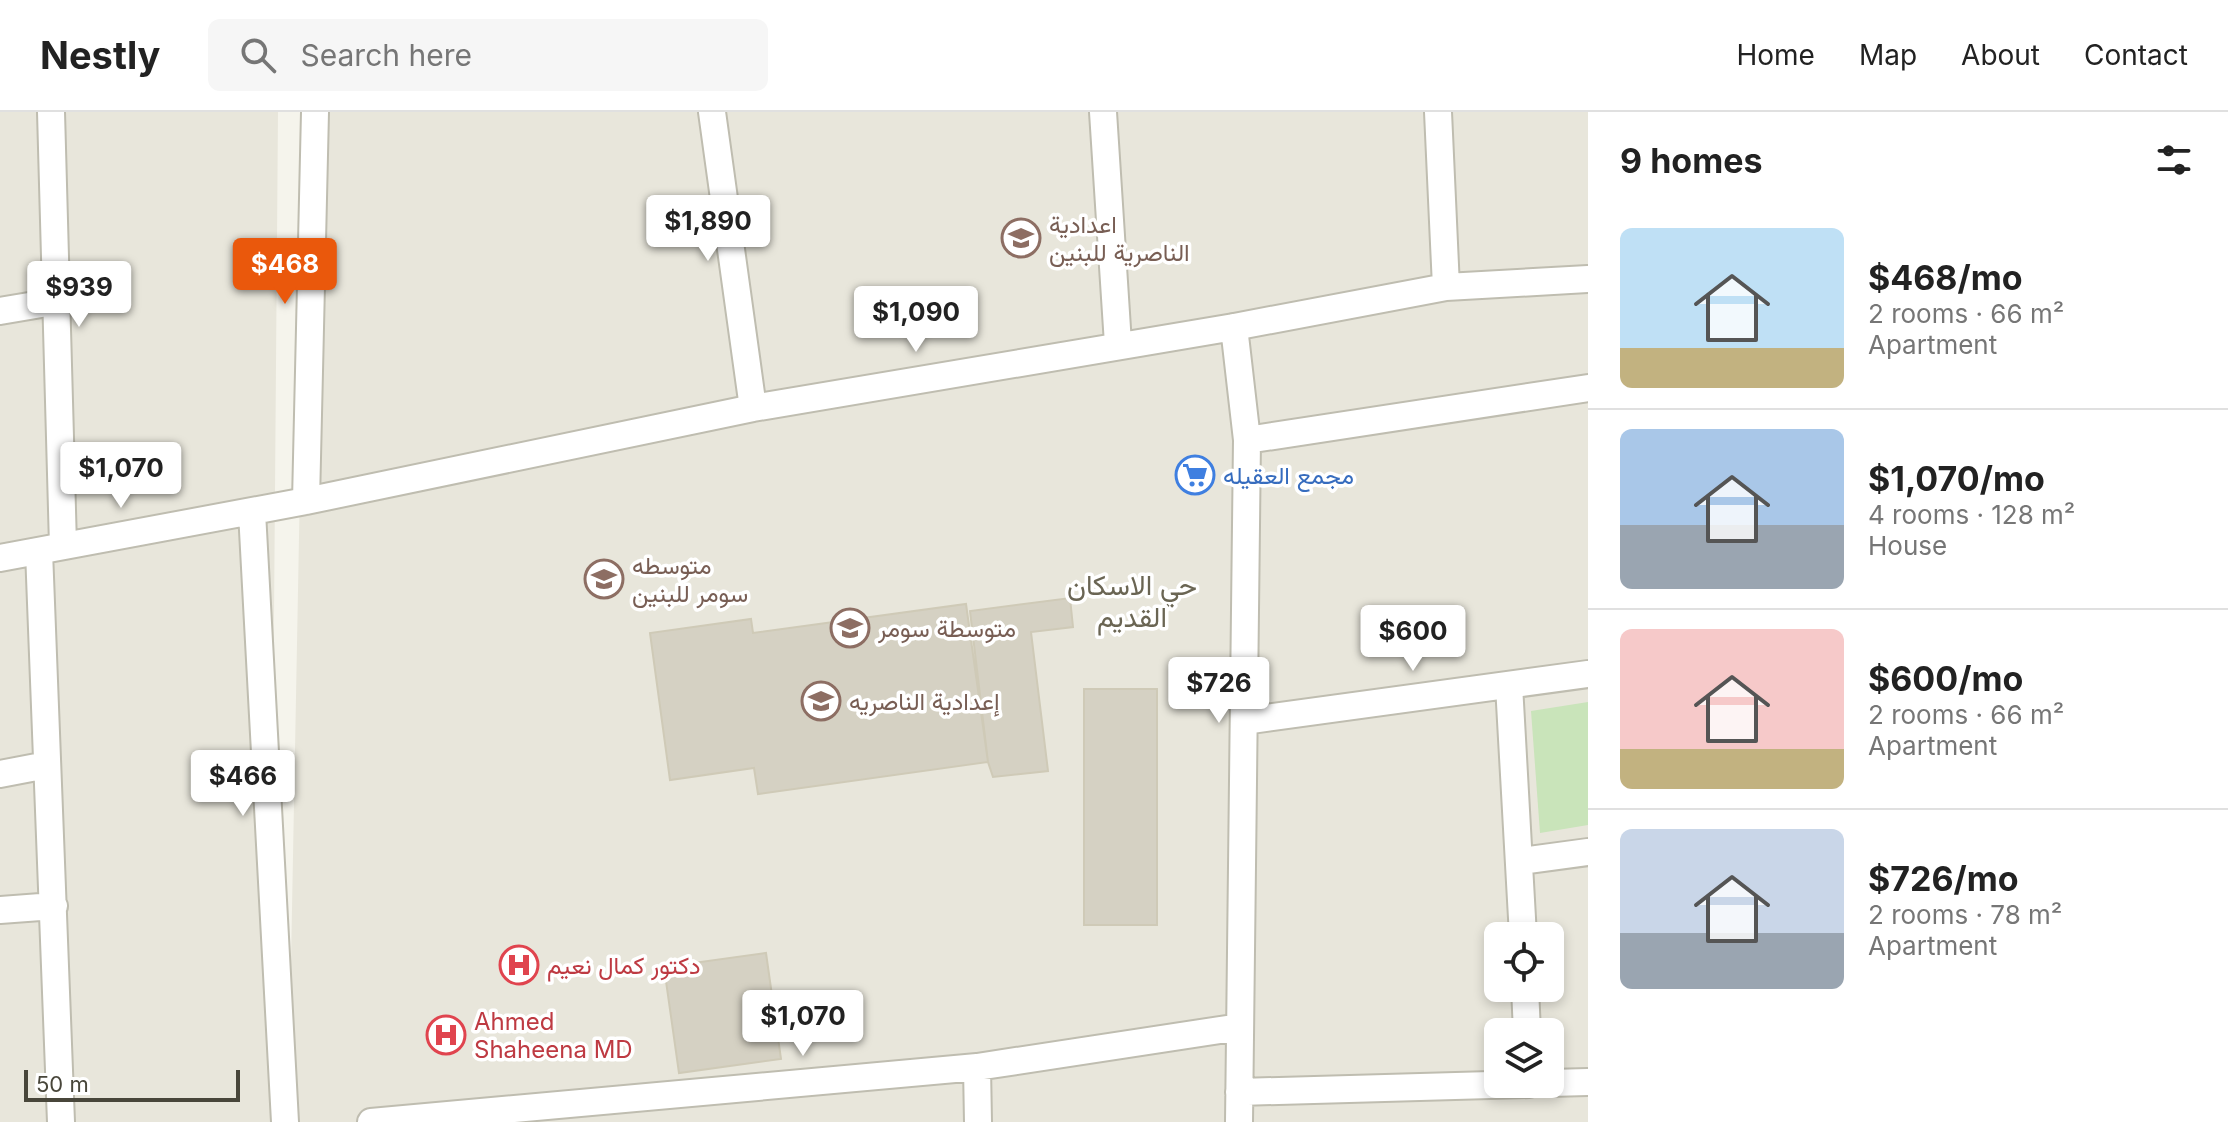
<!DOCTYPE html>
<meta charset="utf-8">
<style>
:root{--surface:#fff;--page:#f6f6f6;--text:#222;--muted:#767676;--line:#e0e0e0;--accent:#ea580c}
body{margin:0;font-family:Inter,Vazirmatn,sans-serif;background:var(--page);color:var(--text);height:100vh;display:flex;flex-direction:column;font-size:30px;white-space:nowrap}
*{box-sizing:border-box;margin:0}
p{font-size:26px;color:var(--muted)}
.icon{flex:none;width:44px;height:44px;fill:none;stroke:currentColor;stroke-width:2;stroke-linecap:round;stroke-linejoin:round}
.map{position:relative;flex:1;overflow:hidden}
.sheet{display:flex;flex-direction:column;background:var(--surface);width:640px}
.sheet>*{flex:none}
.tools{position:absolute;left:1484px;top:810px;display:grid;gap:16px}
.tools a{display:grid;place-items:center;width:80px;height:80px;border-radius:12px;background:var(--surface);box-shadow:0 4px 12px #0003;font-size:40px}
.scale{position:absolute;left:24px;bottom:20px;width:216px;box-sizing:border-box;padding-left:8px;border:4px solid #48463a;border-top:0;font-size:22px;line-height:28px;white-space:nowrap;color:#48463a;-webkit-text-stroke:6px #fff;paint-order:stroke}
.price{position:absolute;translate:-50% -68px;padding:0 18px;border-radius:8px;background:#fff;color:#222;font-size:26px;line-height:52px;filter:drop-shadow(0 2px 4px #0008)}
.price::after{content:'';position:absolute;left:50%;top:48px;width:24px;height:18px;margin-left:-12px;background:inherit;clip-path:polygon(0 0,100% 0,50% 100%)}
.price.on{background:var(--accent);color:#fff}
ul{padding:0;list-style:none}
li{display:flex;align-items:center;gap:24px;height:200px;padding:0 32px}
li+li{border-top:2px solid var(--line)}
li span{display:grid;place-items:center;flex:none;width:224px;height:160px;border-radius:12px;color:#555}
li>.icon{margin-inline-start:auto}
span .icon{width:96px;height:96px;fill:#fffc;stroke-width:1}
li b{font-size:34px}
h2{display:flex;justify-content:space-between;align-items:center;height:96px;padding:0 32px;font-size:34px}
header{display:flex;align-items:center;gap:48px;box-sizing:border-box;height:112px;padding:0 40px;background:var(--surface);border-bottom:2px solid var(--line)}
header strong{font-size:38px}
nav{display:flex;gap:44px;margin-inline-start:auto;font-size:28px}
.search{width:560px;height:72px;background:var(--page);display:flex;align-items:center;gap:20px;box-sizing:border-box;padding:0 28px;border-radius:12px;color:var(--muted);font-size:30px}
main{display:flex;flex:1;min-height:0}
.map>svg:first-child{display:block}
.residential{fill:#e8e6db;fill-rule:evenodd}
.green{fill:#c9e4ba}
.building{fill:#d5d1c3;stroke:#cfcab7;stroke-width:2}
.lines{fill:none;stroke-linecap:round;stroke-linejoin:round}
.minor-casing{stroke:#bfbdb0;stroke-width:30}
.minor{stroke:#fff;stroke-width:26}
.labels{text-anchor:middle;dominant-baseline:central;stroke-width:7;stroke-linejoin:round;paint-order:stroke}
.education-label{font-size:24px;fill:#785e54;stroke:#fff;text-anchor:start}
.shop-label{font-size:24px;fill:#366cbe;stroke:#fff;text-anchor:start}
.health-label{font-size:24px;fill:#be3a42;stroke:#fff;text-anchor:start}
.quarter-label{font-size:28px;fill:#6a6553;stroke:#fff}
</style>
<header>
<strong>Nestly</strong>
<div class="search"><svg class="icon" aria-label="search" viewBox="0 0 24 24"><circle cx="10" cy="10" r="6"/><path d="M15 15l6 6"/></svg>Search here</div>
<nav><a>Home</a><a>Map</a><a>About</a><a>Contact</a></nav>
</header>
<main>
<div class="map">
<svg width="1588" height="1010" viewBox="0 0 1588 1010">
<rect width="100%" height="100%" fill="#f5f4ec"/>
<path class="residential" d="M0 0H278L270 1010H0Z
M307 0H1588V1010H288ZM1498 824H1550V876H1498ZM1498 920H1550V972H1498Z"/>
<path class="green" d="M1588 590V713L1540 721 1531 599Z"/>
<path class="building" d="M1070 486 1073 515 1031 520 1048 659 993 665 988 650 970 499Z
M966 492 988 650 758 682 754 656 670 668 650 521 751 507 753 521Z
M1084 577H1157V813H1084Z
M766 841 781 947 679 961 664 855Z"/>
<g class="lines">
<g class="minor-casing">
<path id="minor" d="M51 0 63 434
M712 0 753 296
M1103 0 1118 232
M1438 0 1446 175
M0 199 53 190
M1234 215 1247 328 1239 1010
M1247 328 1588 276
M306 389 315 0
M252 400 285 1010
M39 439 61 1010
M0 446 306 389 753 296 1234 215 1446 175 1588 167
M1509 573 1523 824
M1244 609 1588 562
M0 662 47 653
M1521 749 1588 740
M0 798 54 794
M1525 876 1527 920
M977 955 978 1010
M1550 971 1588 970
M1239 980 1529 972
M371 1010 977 955 1240 915"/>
</g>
<use href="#minor" class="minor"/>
</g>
<defs>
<g id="school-ring" transform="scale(2)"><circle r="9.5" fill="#fff" stroke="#8d6e63" stroke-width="1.5"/><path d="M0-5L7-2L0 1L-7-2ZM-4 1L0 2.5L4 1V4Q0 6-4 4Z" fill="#8d6e63"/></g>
<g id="supermarket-ring" transform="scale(2)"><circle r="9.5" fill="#fff" stroke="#3f7fe0" stroke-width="1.5"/><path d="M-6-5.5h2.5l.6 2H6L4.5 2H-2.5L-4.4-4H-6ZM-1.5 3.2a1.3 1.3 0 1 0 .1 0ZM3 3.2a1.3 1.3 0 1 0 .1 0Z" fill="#3f7fe0"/></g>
<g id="hospital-ring" transform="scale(2)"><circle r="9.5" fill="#fff" stroke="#e0444e" stroke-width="1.5"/><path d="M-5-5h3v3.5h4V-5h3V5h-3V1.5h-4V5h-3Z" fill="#e0444e"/></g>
</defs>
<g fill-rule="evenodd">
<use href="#school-ring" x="1021" y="126"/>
<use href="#supermarket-ring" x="1195" y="363"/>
<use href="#school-ring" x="604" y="467"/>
<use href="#school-ring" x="850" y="516"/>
<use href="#school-ring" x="821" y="589"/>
<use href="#hospital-ring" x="519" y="853"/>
<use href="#hospital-ring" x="446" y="923"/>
</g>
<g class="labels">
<g class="education-label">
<text x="1049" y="112">اعدادية<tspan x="1049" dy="28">الناصرية للبنين</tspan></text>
<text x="632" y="453">متوسطه<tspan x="632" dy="28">سومر للبنين</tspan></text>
<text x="878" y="516">متوسطة سومر</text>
<text x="849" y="589">إعدادية الناصريه</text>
</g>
<g class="shop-label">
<text x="1223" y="363">مجمع العقيله</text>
</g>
<g class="health-label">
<text x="547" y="853">دكتور كمال نعيم</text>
<text x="474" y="909">Ahmed<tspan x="474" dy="28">Shaheena MD</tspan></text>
</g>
<g class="quarter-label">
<text x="1132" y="473">حي الاسكان<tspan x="1132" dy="32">القديم</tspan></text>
</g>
</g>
</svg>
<div class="tools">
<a><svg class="icon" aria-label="locate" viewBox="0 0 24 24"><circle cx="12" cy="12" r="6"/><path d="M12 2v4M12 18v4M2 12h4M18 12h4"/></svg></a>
<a><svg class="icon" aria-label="layers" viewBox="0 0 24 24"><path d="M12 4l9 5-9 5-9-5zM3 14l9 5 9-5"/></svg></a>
</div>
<div class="scale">50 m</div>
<b class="price" style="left:708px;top:151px">$1,890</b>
<b class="price on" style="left:285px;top:194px">$468</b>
<b class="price" style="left:79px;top:217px">$939</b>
<b class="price" style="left:916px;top:242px">$1,090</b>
<b class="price" style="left:121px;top:398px">$1,070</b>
<b class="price" style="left:1413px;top:561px">$600</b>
<b class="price" style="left:1219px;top:613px">$726</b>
<b class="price" style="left:243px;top:706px">$466</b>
<b class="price" style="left:803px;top:946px">$1,070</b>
</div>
<section class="sheet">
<h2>9 homes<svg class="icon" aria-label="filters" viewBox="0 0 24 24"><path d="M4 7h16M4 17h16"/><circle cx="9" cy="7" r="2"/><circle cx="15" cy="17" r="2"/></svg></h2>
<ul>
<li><span style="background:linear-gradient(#bfe0f5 75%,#c2b280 0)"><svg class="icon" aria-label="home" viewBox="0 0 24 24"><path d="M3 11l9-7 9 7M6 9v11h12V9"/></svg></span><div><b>$468/mo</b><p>2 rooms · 66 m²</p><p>Apartment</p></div></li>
<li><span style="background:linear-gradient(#a9c7e8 60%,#9aa5b1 0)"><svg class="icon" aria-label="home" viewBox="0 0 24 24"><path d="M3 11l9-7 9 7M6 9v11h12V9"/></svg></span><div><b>$1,070/mo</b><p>4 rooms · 128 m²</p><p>House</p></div></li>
<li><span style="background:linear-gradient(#f6c9c9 75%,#c2b280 0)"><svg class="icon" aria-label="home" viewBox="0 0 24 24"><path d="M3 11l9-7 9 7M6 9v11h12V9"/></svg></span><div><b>$600/mo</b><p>2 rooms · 66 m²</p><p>Apartment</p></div></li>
<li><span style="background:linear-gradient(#c9d6e8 65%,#9aa5b1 0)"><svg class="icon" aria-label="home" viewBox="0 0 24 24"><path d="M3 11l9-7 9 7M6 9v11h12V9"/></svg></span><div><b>$726/mo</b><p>2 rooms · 78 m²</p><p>Apartment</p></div></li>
</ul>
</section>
</main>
